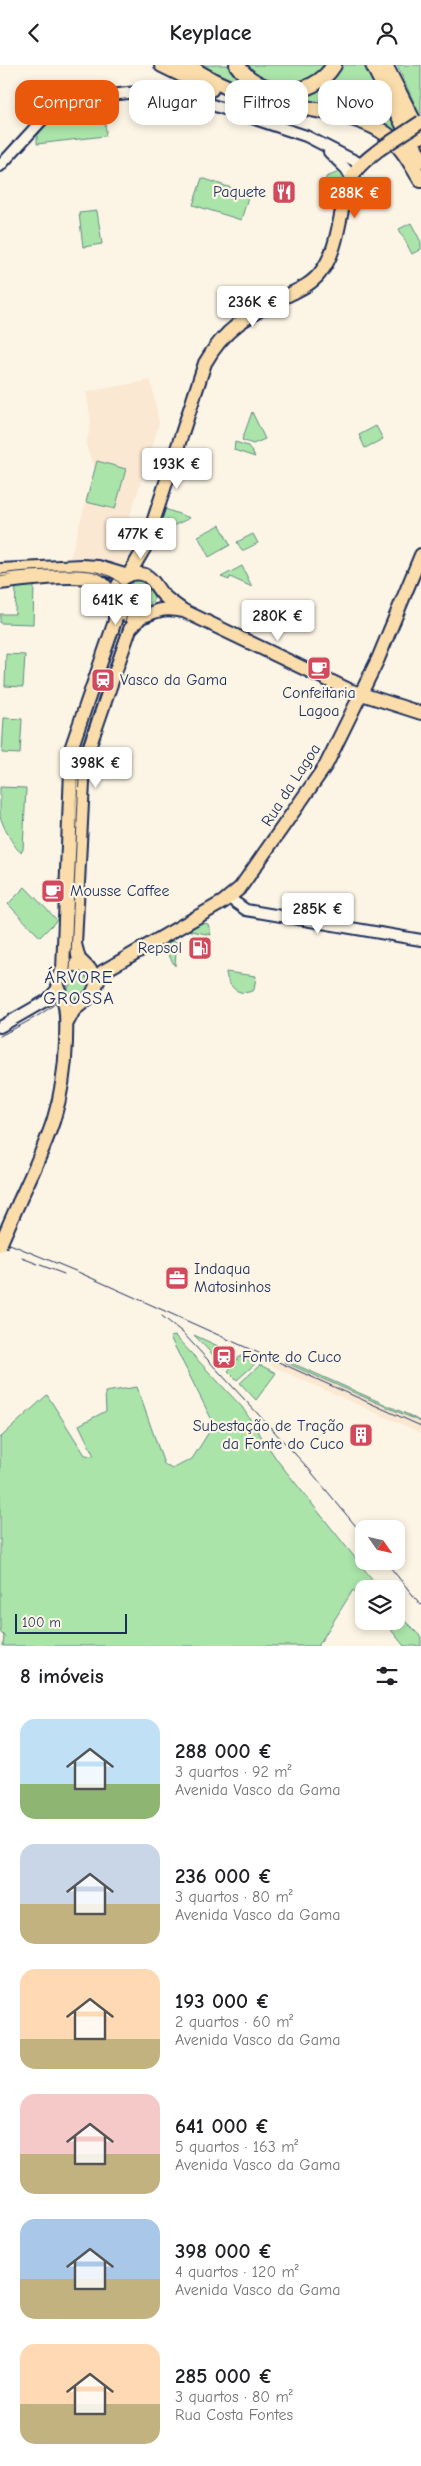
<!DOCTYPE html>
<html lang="pt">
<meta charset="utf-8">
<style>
:root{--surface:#fff;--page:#f2f2f2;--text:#202124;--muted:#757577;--accent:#ea580c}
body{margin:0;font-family:"Comic Neue",sans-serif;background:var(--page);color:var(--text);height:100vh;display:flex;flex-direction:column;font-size:19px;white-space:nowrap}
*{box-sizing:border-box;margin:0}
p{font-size:16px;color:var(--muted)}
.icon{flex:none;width:28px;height:28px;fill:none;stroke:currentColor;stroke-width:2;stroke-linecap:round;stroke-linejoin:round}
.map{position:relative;height:1581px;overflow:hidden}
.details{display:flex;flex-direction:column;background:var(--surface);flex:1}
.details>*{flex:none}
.banner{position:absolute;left:15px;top:15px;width:391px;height:45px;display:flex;gap:10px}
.needle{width:32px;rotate:124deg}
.fabs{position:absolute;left:355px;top:1455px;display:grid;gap:10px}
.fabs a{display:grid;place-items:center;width:50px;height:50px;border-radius:10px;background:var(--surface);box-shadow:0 2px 8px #0003;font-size:25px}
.scale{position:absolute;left:15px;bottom:12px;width:112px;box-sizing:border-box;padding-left:5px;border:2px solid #1b2f5e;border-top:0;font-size:14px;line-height:18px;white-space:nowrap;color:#1b2f5e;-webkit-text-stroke:4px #fcf5e5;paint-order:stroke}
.price{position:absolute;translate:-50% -42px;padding:0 11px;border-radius:5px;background:#fff;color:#222;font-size:16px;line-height:32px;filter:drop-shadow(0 1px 2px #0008)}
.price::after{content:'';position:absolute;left:50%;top:30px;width:15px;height:11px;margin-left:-8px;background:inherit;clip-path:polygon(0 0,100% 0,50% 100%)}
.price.active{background:var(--accent);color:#fff}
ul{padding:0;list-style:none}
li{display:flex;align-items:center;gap:15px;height:125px;padding:0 20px}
li span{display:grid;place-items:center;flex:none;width:140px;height:100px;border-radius:15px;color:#555}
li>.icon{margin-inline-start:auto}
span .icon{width:60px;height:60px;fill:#fffc;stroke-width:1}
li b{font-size:21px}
h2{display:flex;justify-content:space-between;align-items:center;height:60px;padding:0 20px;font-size:21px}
.tag{padding:0 18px;border-radius:15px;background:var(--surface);box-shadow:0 2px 8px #0003;font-size:18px;line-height:45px}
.tag.active{background:var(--accent);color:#fff}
header{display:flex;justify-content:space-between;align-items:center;height:65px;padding:0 20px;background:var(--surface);font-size:22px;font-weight:600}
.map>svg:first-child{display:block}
.built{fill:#fae8d2}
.green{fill:#aae4a9;stroke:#628a84}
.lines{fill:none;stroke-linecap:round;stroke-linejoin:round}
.minor-casing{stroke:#1b2f5e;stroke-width:14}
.major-casing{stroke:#1b2f5e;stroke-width:16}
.highway-casing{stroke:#1b2f5e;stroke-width:18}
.minor{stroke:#fcf5e5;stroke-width:10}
.major{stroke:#fbddab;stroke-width:12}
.highway{stroke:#fbddab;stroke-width:14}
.tram{stroke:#1b2f5e;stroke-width:1}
.major-bridge-casing{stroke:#1b2f5e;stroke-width:16;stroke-linecap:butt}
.major-bridge{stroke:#fbddab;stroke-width:12}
.labels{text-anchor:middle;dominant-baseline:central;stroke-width:4.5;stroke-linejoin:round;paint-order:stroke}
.poi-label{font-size:16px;fill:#1b2f5e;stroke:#fcf5e5;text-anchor:start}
.street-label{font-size:16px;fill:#1b2f5e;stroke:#fcf5e5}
.neighbourhood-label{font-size:18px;letter-spacing:1px;fill:#1b2f5e;stroke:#fcf5e5}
</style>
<header><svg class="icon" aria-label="back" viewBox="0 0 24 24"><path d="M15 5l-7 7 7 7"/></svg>Keyplace<svg class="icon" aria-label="person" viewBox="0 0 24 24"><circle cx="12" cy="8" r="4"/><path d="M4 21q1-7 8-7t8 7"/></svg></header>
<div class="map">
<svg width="421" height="1581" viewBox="0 0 421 1581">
<rect width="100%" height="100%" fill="#fcf5e5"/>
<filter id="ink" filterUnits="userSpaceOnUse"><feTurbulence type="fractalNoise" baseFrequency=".02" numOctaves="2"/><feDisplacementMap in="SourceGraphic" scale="10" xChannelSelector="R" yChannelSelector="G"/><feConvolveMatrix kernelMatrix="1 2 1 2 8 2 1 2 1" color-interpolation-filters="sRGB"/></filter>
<g filter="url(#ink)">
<path class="built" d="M151 315 159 358 151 386H146L145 391 149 392 148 397 128 456 127 463 134 485 129 499 121 503 108 498 70 493 95 404 86 381 91 357 86 327Z
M272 1293 421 1357V1368L269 1300Z"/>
<path class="green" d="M197 0H230L232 4C247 10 284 29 298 31 316 33 333 13 342 0H366L409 84 387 62 367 50 234 22Z
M244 0H329C310 18 288 25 262 16 256 13 249 5 244 0Z
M397 0H421V53Z
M103 38 106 67 105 71 37 79V71C53 51 76 36 103 38Z
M342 106V119L338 134 327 131 326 112Z
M202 113 249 129 241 155 193 140Z
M97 146 102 179 83 182 79 148Z
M411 158 421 177V184L412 189 399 164Z
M252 347 265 374 253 379 242 375Z
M376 361 383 374 365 383 359 370Z
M235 377 248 381 255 392 234 385Z
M97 396 126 404 115 444 86 437Z
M165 444 190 453 162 466 159 463Z
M220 460 230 480 209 492 198 471Z
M253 469 258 478 242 486 237 477Z
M242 501 252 522 230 512 229 515 221 512Z
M133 513C146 515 154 520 154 534L145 546 129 548 130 536 122 519Z
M34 520 33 559 0 558V549H15L16 521Z
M6 589 25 590 23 622 5 621Z
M4 653 22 654 20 689 2 688Z
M0 722 26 723 23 785 21 787C15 785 1 758 0 750 0 742 0 731 0 722Z
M25 822 57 855 40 872 8 839Z
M199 857 208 859 211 870 187 865Z
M171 876 177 877 178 883 176 887 175 901 163 880Z
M72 904 86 907C94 923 84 940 66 929L71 917Z
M226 907 256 911 254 925C239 933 227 921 226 907Z
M194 1270 220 1282 214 1291Z
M175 1271 242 1342 277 1395 380 1524H364V1535L353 1525 318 1581H3L4 1571 0 1567V1373L47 1330 85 1390 94 1391 79 1360 106 1346 105 1327 137 1322 164 1399 172 1404 192 1394 209 1367 212 1355 170 1272Z
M223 1283 236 1289 225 1303 216 1294Z
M240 1291 256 1298 237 1315 228 1306Z
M285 1295 409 1350 421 1357 284 1297Z
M260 1300 276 1308 256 1335 240 1318Z
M396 1547 421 1572V1581H404L387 1560 378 1559 377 1556H396Z"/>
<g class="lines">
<g class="minor-casing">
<path id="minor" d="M329 87 346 104 352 114
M0 101 42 55 61 40 93 32 137 27 179 29 306 71 361 99
M229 833 246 845 421 875
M0 962 47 935 58 923"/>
</g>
<g class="major-casing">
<path id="major" d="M0 505 82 501 98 502 128 511
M128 511 145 482 205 298C226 261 250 250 286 231 298 225 312 219 320 208 343 180 337 137 355 107 362 97 371 91 380 84
M0 518C23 515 77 508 97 515 105 518 109 525 114 531
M184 546C176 545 169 543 161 545 149 547 141 556 128 551 102 541 118 500 145 510 154 514 156 523 163 530 169 536 177 541 184 546L349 625 421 648
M63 905 72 681 115 556V537
M96 921 102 907 223 837 240 823 326 700 378 594 421 490
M67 958 74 945 91 931 96 921 94 909 79 894 75 879 84 697 130 564 140 553
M19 1137C46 1078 64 1044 66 977 66 963 68 944 62 931 60 925 56 921 58 913 63 898 76 898 89 903"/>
</g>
<g class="highway-casing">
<path id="highway" d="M162 0 211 24
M188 0C228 30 274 36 321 46 344 51 367 55 386 69 402 81 411 99 421 115
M237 0C260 33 312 36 334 0
M373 0 421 95
M385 0 421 71"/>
</g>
<use href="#minor" class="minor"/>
<use href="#major" class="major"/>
<use href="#highway" class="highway"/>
<path class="tram" d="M0 509C20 506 41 505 61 505 101 504 140 509 124 561L80 690 71 891C70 902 70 914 66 925 58 944 18 961 0 971
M0 1175 78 1207 421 1361
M22 1193 64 1209
M162 1251 182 1267 308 1403 364 1471
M385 1496 421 1540"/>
<g class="major-bridge-casing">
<path id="major-bridge" d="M380 84 421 57
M0 1180 19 1137"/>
</g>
<use href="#major-bridge" class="major-bridge"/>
</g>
</g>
<defs>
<g id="restaurant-square" transform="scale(1.25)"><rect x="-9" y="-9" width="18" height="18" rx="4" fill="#d1495b" stroke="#fcf5e5"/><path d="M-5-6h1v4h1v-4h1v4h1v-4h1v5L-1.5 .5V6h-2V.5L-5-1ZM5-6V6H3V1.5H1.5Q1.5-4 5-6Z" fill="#fff"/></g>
<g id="cafe-square" transform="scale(1.25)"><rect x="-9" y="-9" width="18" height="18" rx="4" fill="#d1495b" stroke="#fcf5e5"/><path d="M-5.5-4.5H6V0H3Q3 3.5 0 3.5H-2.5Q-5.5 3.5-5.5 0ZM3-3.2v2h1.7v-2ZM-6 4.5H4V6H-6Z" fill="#fff"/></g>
<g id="station-square" transform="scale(1.25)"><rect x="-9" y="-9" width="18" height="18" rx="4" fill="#d1495b" stroke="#fcf5e5"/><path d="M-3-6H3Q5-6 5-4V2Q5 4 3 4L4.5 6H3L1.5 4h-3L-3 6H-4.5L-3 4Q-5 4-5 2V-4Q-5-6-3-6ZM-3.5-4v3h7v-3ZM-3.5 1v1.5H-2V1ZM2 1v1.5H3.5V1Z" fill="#fff"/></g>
<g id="fuel-square" transform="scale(1.25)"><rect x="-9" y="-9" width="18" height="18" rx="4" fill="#d1495b" stroke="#fcf5e5"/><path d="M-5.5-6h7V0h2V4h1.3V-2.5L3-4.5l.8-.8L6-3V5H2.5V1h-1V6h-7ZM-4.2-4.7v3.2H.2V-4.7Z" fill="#fff"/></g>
<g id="office-square" transform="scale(1.25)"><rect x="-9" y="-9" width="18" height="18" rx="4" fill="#d1495b" stroke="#fcf5e5"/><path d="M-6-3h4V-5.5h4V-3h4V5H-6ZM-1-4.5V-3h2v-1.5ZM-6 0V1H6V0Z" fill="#fff"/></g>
<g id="building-square" transform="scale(1.25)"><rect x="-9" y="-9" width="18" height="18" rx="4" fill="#d1495b" stroke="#fcf5e5"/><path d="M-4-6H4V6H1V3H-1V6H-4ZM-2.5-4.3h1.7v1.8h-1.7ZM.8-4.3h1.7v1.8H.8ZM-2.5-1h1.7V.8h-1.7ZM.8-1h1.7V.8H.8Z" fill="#fff"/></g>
</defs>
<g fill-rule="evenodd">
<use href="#restaurant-square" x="284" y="127"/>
<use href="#cafe-square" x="319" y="603"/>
<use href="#station-square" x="103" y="615"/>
<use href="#cafe-square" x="53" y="826"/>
<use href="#fuel-square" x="200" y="883"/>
<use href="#office-square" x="177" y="1213"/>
<use href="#station-square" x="224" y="1292"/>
<use href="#building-square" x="361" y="1370"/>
</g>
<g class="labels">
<g class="poi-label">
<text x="266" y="127" text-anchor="end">Paquete</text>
<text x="120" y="615">Vasco da Gama</text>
<text x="319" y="628" text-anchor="middle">Confeitaria<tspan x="319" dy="18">Lagoa</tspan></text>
<text x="70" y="826">Mousse Caffee</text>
<text x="182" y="883" text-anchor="end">Repsol</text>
<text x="194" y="1204">Indaqua<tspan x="194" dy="18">Matosinhos</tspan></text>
<text x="242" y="1292">Fonte do Cuco</text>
<text x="344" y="1361" text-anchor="end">Subestação de Tração<tspan x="344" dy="18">da Fonte do Cuco</tspan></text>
</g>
<g class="street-label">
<text transform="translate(291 720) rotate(-57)">Rua da Lagoa</text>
</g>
<g class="neighbourhood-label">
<text x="79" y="912">ÁRVORE<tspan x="79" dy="21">GROSSA</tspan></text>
</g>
</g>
</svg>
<div class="fabs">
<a><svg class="needle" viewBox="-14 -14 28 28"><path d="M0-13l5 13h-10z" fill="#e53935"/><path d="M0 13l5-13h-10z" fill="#757577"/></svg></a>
<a><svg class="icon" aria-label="layers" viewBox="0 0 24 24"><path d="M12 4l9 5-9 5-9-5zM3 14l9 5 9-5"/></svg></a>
</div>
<div class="scale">100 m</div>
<b class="price active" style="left:355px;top:154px">288K €</b>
<b class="price" style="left:253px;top:263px">236K €</b>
<b class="price" style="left:177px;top:425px">193K €</b>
<b class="price" style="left:141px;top:495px">477K €</b>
<b class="price" style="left:116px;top:561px">641K €</b>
<b class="price" style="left:278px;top:577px">280K €</b>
<b class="price" style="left:96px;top:724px">398K €</b>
<b class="price" style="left:318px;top:870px">285K €</b>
<div class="banner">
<a class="tag active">Comprar</a>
<a class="tag">Alugar</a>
<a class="tag">Filtros</a>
<a class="tag">Novo</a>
</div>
</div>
<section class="details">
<h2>8 imóveis<svg class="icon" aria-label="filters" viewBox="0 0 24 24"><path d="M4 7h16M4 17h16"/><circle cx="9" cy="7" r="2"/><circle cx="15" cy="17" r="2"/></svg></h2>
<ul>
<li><span style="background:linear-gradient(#bfe0f5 65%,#8fb573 0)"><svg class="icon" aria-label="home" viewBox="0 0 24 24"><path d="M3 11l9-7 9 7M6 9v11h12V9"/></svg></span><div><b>288 000 €</b><p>3 quartos · 92 m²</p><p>Avenida Vasco da Gama</p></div></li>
<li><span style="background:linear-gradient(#c9d6e8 60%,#c2b280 0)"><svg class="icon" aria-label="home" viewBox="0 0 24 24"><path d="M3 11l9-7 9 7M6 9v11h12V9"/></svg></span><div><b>236 000 €</b><p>3 quartos · 80 m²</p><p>Avenida Vasco da Gama</p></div></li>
<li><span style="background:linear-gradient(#ffd9b3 70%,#c2b280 0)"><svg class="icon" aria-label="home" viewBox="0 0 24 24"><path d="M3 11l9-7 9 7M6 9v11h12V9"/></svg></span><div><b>193 000 €</b><p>2 quartos · 60 m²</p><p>Avenida Vasco da Gama</p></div></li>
<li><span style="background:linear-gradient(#f6c9c9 60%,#c2b280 0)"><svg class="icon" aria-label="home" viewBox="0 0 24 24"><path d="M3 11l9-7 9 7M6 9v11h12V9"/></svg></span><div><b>641 000 €</b><p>5 quartos · 163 m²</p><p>Avenida Vasco da Gama</p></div></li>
<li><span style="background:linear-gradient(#a9c7e8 60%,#c2b280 0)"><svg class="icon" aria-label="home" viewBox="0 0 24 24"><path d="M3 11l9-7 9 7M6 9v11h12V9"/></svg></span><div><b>398 000 €</b><p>4 quartos · 120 m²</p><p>Avenida Vasco da Gama</p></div></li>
<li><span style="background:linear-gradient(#ffd9b3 60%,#c2b280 0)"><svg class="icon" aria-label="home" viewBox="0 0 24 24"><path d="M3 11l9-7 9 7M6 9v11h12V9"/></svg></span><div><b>285 000 €</b><p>3 quartos · 80 m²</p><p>Rua Costa Fontes</p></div></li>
</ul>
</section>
